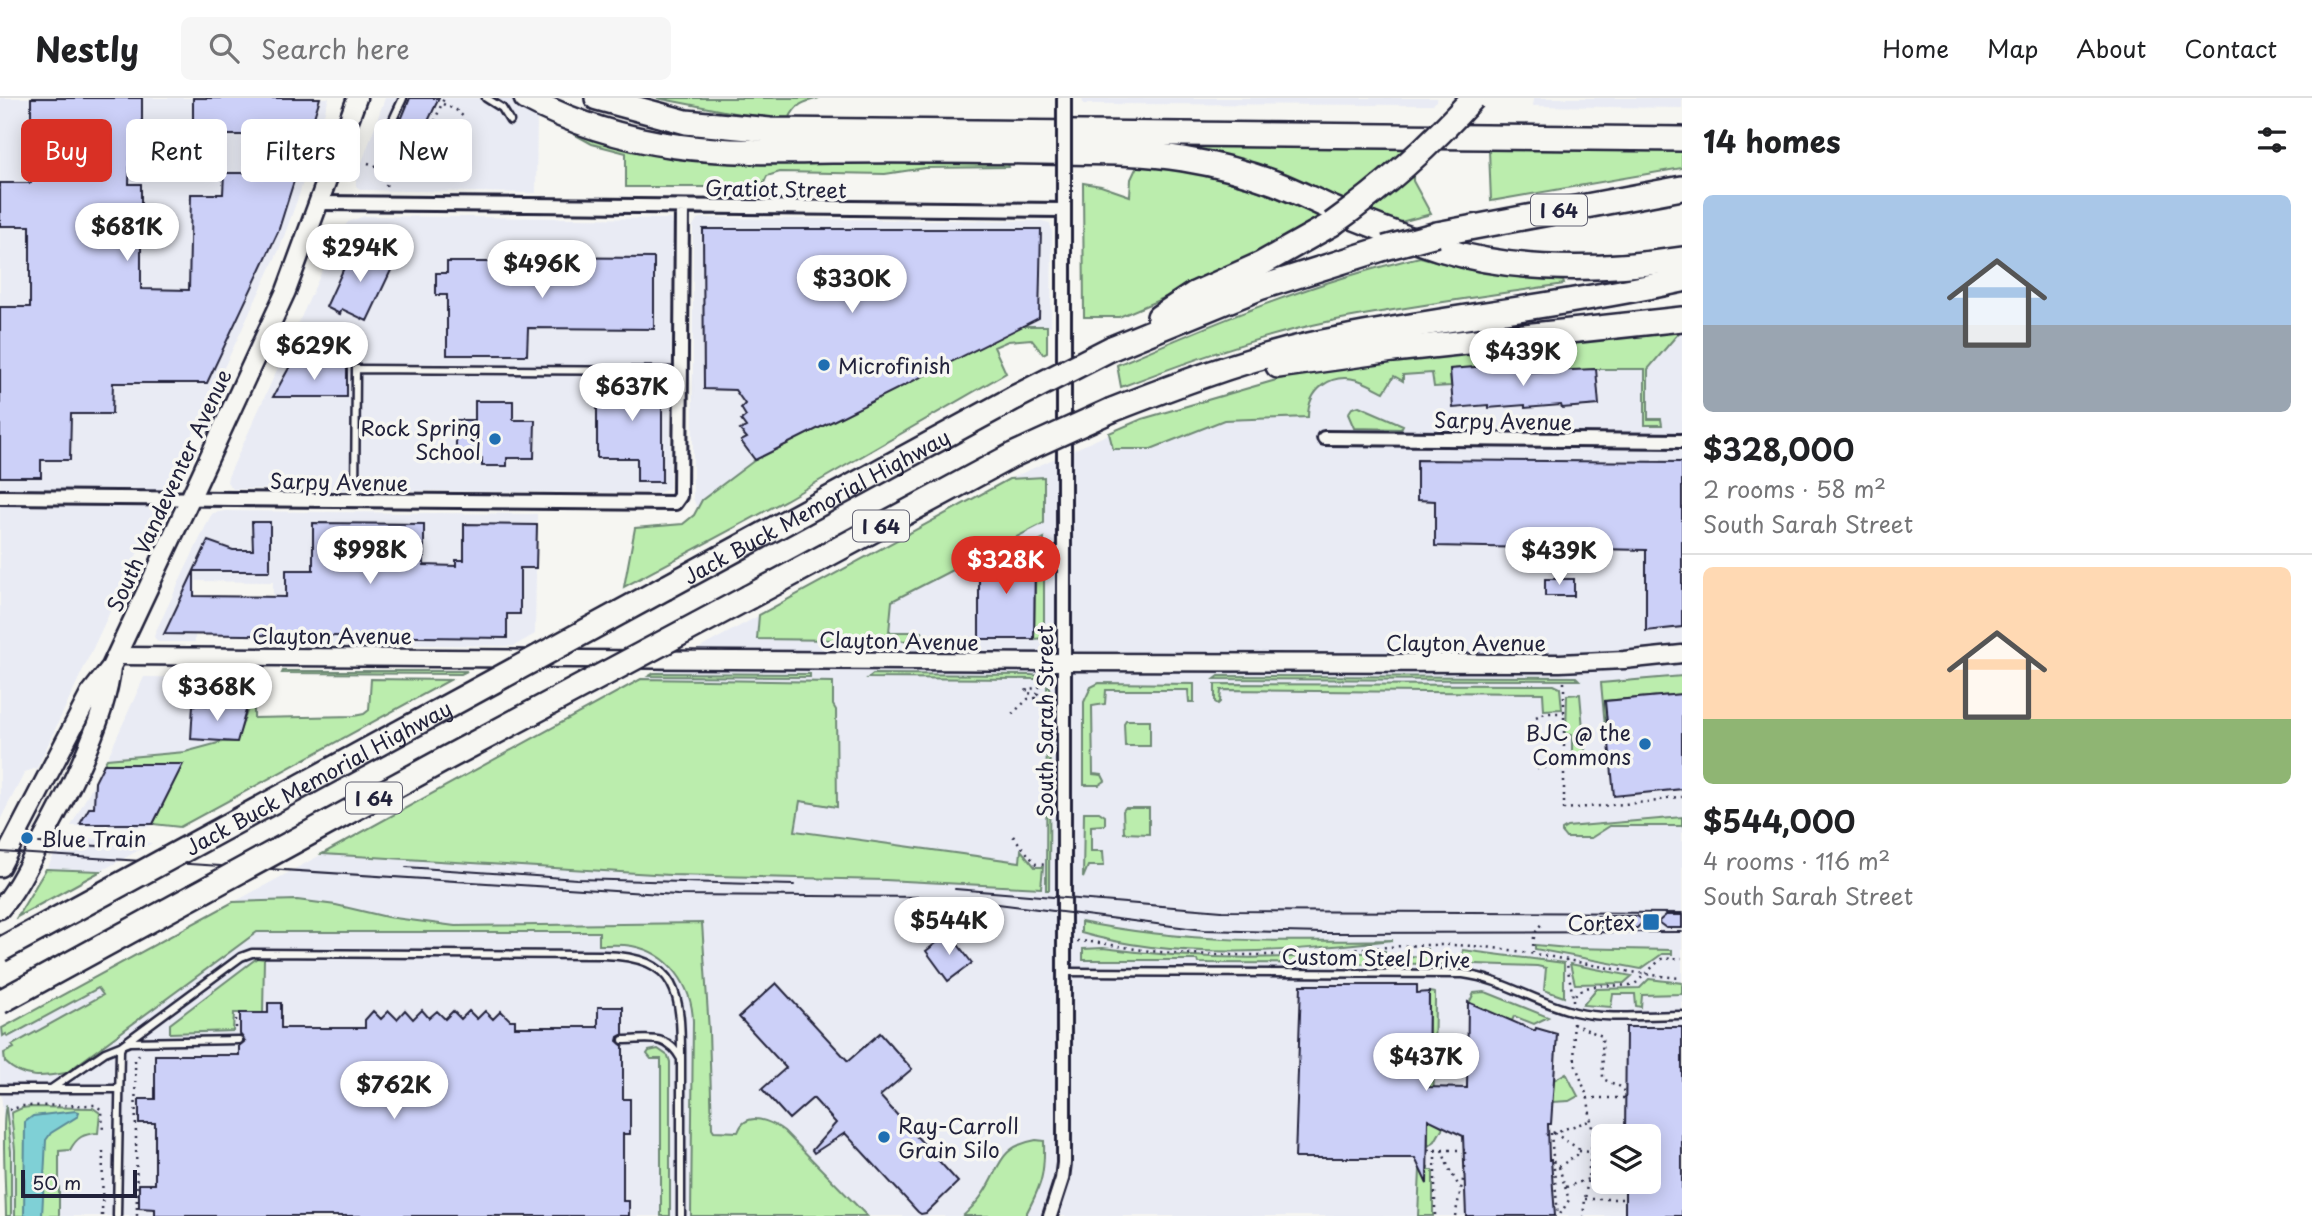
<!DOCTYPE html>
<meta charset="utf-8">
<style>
:root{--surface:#fff;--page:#f6f6f6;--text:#202124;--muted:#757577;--line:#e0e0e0;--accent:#d93025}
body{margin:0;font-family:"Playpen Sans",sans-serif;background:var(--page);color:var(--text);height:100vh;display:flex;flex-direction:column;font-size:26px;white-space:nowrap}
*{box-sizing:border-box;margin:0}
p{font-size:23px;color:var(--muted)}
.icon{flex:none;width:38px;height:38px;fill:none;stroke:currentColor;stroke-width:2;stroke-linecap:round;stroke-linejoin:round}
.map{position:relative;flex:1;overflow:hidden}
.side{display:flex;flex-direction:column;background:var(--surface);width:630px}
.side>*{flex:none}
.top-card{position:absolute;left:21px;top:21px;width:665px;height:63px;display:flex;gap:14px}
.tools{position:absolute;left:1591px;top:1026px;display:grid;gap:14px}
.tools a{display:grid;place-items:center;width:70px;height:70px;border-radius:10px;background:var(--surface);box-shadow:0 4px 18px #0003;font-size:35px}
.scale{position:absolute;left:21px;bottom:18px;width:116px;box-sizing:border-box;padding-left:7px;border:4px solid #22223b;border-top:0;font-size:19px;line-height:24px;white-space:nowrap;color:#22223b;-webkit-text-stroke:5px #f6f6f2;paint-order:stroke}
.price{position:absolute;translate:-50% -60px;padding:0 16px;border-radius:24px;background:#fff;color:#222;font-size:23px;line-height:46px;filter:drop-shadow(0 2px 4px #0008)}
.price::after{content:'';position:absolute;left:50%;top:42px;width:21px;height:16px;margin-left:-10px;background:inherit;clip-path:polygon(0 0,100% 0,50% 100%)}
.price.active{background:var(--accent);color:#fff}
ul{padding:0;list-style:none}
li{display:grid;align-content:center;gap:14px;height:371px;padding:0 21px}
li+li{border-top:2px solid var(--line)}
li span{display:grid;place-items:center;height:217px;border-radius:10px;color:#555}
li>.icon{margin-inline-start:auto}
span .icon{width:126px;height:126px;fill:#fffc;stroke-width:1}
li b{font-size:30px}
h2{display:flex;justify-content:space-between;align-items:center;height:84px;padding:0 21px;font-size:30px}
.tag{padding:0 24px;border-radius:10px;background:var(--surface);box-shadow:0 4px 18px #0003;font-size:24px;line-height:63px}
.tag.active{background:var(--accent);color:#fff}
header{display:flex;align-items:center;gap:42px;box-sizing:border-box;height:98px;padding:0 35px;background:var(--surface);border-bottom:2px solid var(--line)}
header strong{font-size:33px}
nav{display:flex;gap:38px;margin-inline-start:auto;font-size:24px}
.search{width:490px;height:63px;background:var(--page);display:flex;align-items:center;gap:18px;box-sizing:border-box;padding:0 24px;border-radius:10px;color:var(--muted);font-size:26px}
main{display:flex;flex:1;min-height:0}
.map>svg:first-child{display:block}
.built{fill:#e9ebf4;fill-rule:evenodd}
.green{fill:#bbedad;stroke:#6e8874;stroke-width:2}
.water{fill:#7fd0d6;stroke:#5a8a98;stroke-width:2}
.building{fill:#ccd0f8;stroke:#22223b;stroke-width:2}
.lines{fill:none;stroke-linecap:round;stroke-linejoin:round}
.service-casing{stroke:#22223b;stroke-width:11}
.minor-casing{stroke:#22223b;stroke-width:18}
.tertiary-casing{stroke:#22223b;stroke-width:21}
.secondary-casing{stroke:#22223b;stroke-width:23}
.motorway-casing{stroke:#22223b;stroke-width:28}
.path{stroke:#22223b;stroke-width:2.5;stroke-dasharray:2 5;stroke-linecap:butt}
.service{stroke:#f6f6f2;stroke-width:6}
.minor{stroke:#f6f6f2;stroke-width:12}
.tertiary{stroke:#f6f6f2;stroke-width:16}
.secondary{stroke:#f6f6f2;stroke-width:18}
.motorway{stroke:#f6f6f2;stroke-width:23}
.tram{stroke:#22223b;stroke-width:2}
.minor-bridge-casing{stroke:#22223b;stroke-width:18;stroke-linecap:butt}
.motorway-bridge-casing{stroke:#22223b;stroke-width:28;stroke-linecap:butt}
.minor-bridge{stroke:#f6f6f2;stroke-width:12}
.motorway-bridge{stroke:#f6f6f2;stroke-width:23}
.poi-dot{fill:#1f6fb2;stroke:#f6f6f2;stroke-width:2.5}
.labels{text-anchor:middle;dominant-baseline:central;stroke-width:7;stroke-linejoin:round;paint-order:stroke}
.shield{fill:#f6f6f2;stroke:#626272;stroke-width:2}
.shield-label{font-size:19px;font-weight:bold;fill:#22223b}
.street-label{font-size:21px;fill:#22223b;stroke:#f6f6f2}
.poi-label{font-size:21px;fill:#22223b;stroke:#f6f6f2;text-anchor:start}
</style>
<header>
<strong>Nestly</strong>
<div class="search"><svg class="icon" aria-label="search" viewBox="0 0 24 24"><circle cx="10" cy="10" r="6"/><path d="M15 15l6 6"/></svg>Search here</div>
<nav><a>Home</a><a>Map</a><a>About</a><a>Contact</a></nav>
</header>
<main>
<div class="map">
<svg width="1682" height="1118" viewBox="0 0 1682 1118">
<rect width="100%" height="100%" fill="#f6f6f2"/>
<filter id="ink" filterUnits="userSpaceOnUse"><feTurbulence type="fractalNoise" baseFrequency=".0143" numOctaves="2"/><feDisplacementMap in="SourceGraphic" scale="14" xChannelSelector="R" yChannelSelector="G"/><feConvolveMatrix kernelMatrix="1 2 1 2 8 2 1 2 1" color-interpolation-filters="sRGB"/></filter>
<g filter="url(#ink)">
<path class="built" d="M0 0H329L299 97 279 152 37 670 25 674 0 722Z
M385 0H511L537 14 536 95 361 92 356 88V81Z
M1082 0H1438L1433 7 1083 6Z
M1534 0H1682V10L1533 8Z
M364 118 670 121 673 127 670 390 658 395 233 391 227 384 228 379 340 134 348 124Z
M702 120 1042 123 1050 125 1052 134 1051 228H1022L700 407 698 413 693 400V128L697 121Z
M1682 231V1118H6V1050L0 983V932L1009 381 1142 321 1283 280 1330 269ZM1603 1038H1648V1083H1603Z
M225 413 537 416 535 536 514 548 273 545V484L196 483 195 544H158L154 539 156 533 210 419 213 415Z
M144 579 259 580 237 644H222L183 666 153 726 148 729 71 728 107 661Z
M66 738 152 745 101 773 46 771Z"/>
<path class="green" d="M657 0H819C803 4 796 6 789 21L739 16Z
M537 14 580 34 1007 62 1009 69 925 70 885 76 780 74 767 78 762 89H626V55L592 46 554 25 538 20Z
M1154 46H1286L1411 51 1344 106Z
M1682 51V70L1491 103 1489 52Z
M1139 64C1204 75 1265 90 1323 121L1244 166 1119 219H1084L1083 85 1101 88 1130 98 1131 81Z
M1413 77V83L1431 116 1397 125 1368 113Z
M1420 159 1479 174 1563 183 1564 186C1486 198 1408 208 1331 223 1259 238 1189 263 1121 289L1117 267C1216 224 1315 183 1420 159Z
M1022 228H1047V254L1043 256 1031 241 1008 243 994 249 1006 275 786 402 624 489 635 430 683 426 694 417 702 402 755 362Z
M1682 231 1648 271V321H1661L1662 327H1645V271H1596L1559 274 1558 271 1523 274 1522 269 1487 272V269L1450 271 1451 288 1434 289 1432 275 1403 277V283L1394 278 1384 294C1376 290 1367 285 1358 282 1330 274 1308 292 1308 319L1224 322 1151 351H1113L1109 335 1142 321 1283 280 1330 269Z
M1359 308 1403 327 1401 331 1354 330 1348 316 1352 310Z
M1044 379V425L892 503 889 534H922L925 543 757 541 759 517 1009 381Z
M1044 440V540L1034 541 1036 444Z
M283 573H467L461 576 282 575Z
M654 575 810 576V579L649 578Z
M873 576 1031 577 1041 578V581L868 580Z
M1219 578 1576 579 1579 582 1215 581Z
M1682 578V596L1605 603 1607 628H1605L1601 585Z
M259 580H261L254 606V620L354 618 364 616 369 612 371 581 450 582 180 729 153 726 182 667 104 666 107 661 185 654 222 644H236Z
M641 581 833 584V607L836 612 837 709 800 703 795 733 1020 764 1021 752 1035 769H1043L1041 790 885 782 670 777 322 756Z
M1099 585 1194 586V604H1189L1188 592H1106L1105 606 1092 608 1093 676 1102 677 1105 683 1099 687H1084V604L1091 589Z
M1215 586 1554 587 1560 590 1562 611 1544 612 1543 595 1221 592 1220 604 1218 606 1215 604Z
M1047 588H1050L1049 792H1046Z
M1580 596 1586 665 1567 667V659L1572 658V637L1566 636 1567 597Z
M1126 622H1150V648H1125L1124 625Z
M1125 710H1149V736L1124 735 1123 713Z
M1084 714H1099L1105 718V727L1091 728V753H1103L1104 768H1088L1083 780Z
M1682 719V728H1610L1591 740H1566L1562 735V732L1567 729Z
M46 771 101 773 17 819Z
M297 802 336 807 387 819 455 828 702 825 709 933 712 1030 714 1033 738 1034C740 1030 741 1026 745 1024 756 1016 775 1026 784 1033L867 1118H691L693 923C692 888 670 855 632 848 622 846 610 847 599 847V834H257L66 975C43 979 23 982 5 964L4 955 14 950 12 947 103 897 98 890 8 939 6 936 3 938 2 930 233 804Z
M1081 824C1184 845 1288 844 1393 842 1291 853 1182 864 1081 835Z
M1535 847 1568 850 1672 852V856H1662L1641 871 1535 851Z
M1103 850C1197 863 1290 862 1385 853V859L1421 858V851H1427V858L1462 859 1463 852 1564 865V899L1544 892 1546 870 1537 868 1474 866 1198 865 1197 862H1083V851Z
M257 860 264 861 263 915H234L233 933 170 935V926Z
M1570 866 1632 878 1624 885 1575 886Z
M1649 881 1682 885V896L1642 897 1641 909 1636 908 1635 896H1613L1611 909 1583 907 1596 891 1640 890Z
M1429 894 1435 895V904L1433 1022 1443 1029 1435 1043 1428 1048Z
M1484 894 1488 895 1548 919 1534 926 1514 918 1512 923 1468 907 1474 895Z
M658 951 668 958 670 964V1118H661V961H651L647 956 649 953Z
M1566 975 1578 998 1569 1003 1552 1004 1554 982Z
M6 1009 11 1053V1118H6C6 1101 1 1018 6 1009Z
M30 1009 93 1010 100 1015 98 1035C83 1036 77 1039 70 1052L59 1053V1118H15V1052L11 1015 22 1010Z
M1036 1042 1044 1043C1045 1078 1041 1088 1025 1118H963C970 1111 977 1105 982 1097 1001 1070 997 1049 1036 1042Z
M1428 1069V1072H1433V1118H1418L1420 1071Z"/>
<path class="water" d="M76 1013 79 1014 78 1018 51 1035 46 1042 42 1118H24L25 1024 33 1018Z"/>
<path class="building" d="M31 0H142V56H130L129 86H141V191L189 192 191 96H223L224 75H274L250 51V37H193V0H320L278 134 207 285H113L112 316H71L70 362H41V379H0V209H30V128H0V85H31Z
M410 0H439L414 53 403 49 405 44 394 39Z
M703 131H1041L1039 220 755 362 741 343 747 340 740 332 746 329 741 322 746 318 741 310 745 306 735 292 704 291Z
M355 145 369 151 367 156 393 168 367 223 342 211 340 216 326 209 348 161 355 159 352 151Z
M511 159 654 160V231L528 230 527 257H447V197H436V175H447V164H511Z
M347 267V299H273L290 268Z
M1487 268V272L1522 269 1523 274 1596 271 1599 307 1562 310 1561 307 1525 310V307L1488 310V307L1453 310 1450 271Z
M597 279H662V384H637V360H597Z
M475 303H513V322H535L534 360H507V368H482V360H456V322H475Z
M1417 362 1682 364V529L1646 533V452L1435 448V403L1417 402Z
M252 424H270V473H194V498L286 499V472H313V425L424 426V467L456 468V462H464V426L537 427 536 470H520V516H507V540L164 536 208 443 233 452H253Z
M1001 447 1007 459H1035L1034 541H979V458Z
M1545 481H1574V498H1545Z
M1682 596V691L1614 698 1605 603Z
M193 607 247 609 237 644 191 641Z
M104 666H183L153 726H80L89 710H94L95 684Z
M1666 817H1682V830H1666L1658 824Z
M1597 818H1637L1644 823 1637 830H1598L1590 824Z
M949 835 972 865 948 883 926 853Z
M776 885 848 963 880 935 912 971 880 998 958 1084 926 1115 921 1116 918 1114 845 1035 814 1055 812 1052 836 1025 813 1000 789 1021 762 991 786 970 739 919Z
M1301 887H1417V895L1429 894 1428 989 1467 990 1468 904 1535 933 1536 930 1557 936 1551 1026H1548L1549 1062H1551L1555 1118H1466L1463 1038 1428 1021 1427 1086 1415 1060H1295Z
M268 905H281V930H365V922L373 913 381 921 389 913 397 921 405 912 413 921 422 912 429 920 437 913 445 921 453 913 461 921 469 913 477 921 485 913 493 921 501 913 510 922H515V929H598V909H623V936L618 939 617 943 623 948V1001H630V1036H623V1103H629V1118H155V1111L139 1110V1086H155V1025H139V1001H155V957H239V948L245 943 240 936V915H268Z
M1626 929H1682V1118H1625V1083H1648V1038H1625Z"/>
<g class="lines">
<g class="service-casing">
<path id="service" d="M403 0C398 12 378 47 387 58 392 65 404 68 412 71
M486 0 502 10 510 23
M345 154 350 156
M355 403 356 271 680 273
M1065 874 1463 876C1503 881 1536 905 1575 914 1608 922 1648 917 1682 917
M623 942C649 942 667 935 681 961V1118
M0 991H118
M51 991 105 954 130 944 239 942
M117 1118 120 952 122 947 241 859 252 855 603 857C680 859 681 897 681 961"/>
</g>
<g class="minor-casing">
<path id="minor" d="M1064 14V0
M320 105 1063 112
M1324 340 1682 343
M0 399 675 405 680 398 682 109
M1050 1118 1062 1081 1064 1065V73"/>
</g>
<g class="tertiary-casing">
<path id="tertiary" d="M116 558 1063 564 1560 565 1624 562 1682 556"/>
</g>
<g class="secondary-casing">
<path id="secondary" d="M0 769 90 596 111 569 190 401 286 193 357 0
M0 811C14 795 24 776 34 757 62 707 106 625 111 569"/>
</g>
<g class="motorway-casing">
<g id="motorway">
<path d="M526 0C627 54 721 56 832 53 901 52 971 53 1040 54 1088 55 1136 53 1183 61 1214 66 1245 74 1275 85 1293 92 1311 101 1329 109 1365 125 1403 139 1440 151 1518 175 1602 173 1682 161"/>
<path d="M597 0 686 24 770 32 1682 41"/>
<path d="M1437 136 1682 90"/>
<path d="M1159 219 1194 196 1261 166 1332 126"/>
<path d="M1112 250 1259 190 1385 150"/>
<path d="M1278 268 1393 252 1682 221"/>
<path d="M1112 312C1176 287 1242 262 1309 247 1433 220 1559 209 1682 182"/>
<path id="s1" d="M665 490 1016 299"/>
<path d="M749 499 1013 357"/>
</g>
</g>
<path class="path" d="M443 6 456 12 466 21
M399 52 402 43
M424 63V50L444 0
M368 65 379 69 383 77 387 80
M386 88 389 74
M1564 584V711L1659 703 1665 700 1682 699
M1012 616 1028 601 1037 600 1038 596 1026 595 1027 591 1038 590 1046 583
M1536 619 1545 615H1564
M1537 670 1611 667
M1013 738 1036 766 1046 767
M1077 843C1102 844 1126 850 1150 853 1187 857 1224 857 1261 857 1332 857 1402 843 1473 848 1544 853 1611 875 1682 880
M1533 855C1533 842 1533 833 1544 824
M1566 861 1573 899
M1573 903V899C1588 881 1615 891 1635 886L1661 861 1682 860
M1573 925 1575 965 1588 1001 1593 1038 1583 1118
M1573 926 1602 938 1603 981 1623 990 1624 1000
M236 930V920L240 918
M1587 1000H1626
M9 1012 22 1008 95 1007 102 1012 103 1035
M1551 1035 1558 1118
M1554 1035 1579 1051 1577 1057 1555 1071
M1546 1037 1589 1023
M1428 1052H1466
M1435 1052V1118
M1442 1052 1449 1071 1460 1090
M1579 1053 1592 1054
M1559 1069 1569 1102 1559 1118
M1566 1089 1588 1081
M1585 1101H1625
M102 1118 103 1052
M137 1118 135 962 140 955
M1455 1118 1465 1073V1052"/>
<use href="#service" class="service"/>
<use href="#minor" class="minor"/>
<use href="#tertiary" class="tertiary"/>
<use href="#secondary" class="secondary"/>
<use href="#motorway" class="motorway"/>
<path class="tram" d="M39 745 99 748
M0 754 677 797 927 799 998 806 1204 832 1324 835 1682 834
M406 769 577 781 794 787
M955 791 1222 813 1682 815"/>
<g class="minor-bridge-casing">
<path id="minor-bridge" d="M1064 73V14"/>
</g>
<g class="motorway-bridge-casing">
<g id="motorway-bridge">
<path d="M1332 126C1384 89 1430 48 1473 0"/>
<path d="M1385 150 1437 136"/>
<path d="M1016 299 1112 250"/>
<path d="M1013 357 1112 312"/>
<path id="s2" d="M0 852 665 490"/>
<path d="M0 904 447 660 749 499"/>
</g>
</g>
<use href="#minor-bridge" class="minor-bridge"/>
<use href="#motorway-bridge" class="motorway-bridge"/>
</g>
</g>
<g class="poi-dot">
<circle cx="824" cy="267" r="7"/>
<circle cx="495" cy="341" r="7"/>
<circle cx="1645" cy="646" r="7"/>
<circle cx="27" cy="740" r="7"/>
<rect x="1642" y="815" width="18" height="18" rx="3.5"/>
<circle cx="884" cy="1039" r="7"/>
</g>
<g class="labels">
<g class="shield">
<rect x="1531" y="96.5" width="56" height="31" rx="5"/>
<rect x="853" y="412.5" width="56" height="31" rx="5"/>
<rect x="346" y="684.5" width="56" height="31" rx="5"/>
</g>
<g class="shield-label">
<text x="1559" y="112">I 64</text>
<text x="881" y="428">I 64</text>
<text x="374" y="700">I 64</text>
</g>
<g class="street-label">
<text transform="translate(776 90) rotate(1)">Gratiot Street</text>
<text transform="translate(1503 322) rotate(1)">Sarpy Avenue</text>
<text transform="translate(339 383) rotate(1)">Sarpy Avenue</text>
<text transform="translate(168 392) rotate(-65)">South Vandeventer Avenue</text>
<text stroke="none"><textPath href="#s1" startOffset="172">Jack Buck Memorial Highway</textPath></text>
<text x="332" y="537">Clayton Avenue</text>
<text transform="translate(899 542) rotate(1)">Clayton Avenue</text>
<text x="1466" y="544">Clayton Avenue</text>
<text transform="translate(1044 623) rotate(-90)">South Sarah Street</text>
<text stroke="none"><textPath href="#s2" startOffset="362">Jack Buck Memorial Highway</textPath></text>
<text transform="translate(1376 859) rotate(1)">Custom Steel Drive</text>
</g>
<g class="poi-label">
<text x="838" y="267">Microfinish</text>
<text x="481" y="329" text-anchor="end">Rock Spring<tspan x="481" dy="24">School</tspan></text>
<text x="1631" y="634" text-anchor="end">BJC @ the<tspan x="1631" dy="24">Commons</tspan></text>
<text x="41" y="740">Blue Train</text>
<text x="1635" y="824" text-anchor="end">Cortex</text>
<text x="898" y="1027">Ray-Carroll<tspan x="898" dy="24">Grain Silo</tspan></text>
</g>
</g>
</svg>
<div class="tools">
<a><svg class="icon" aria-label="layers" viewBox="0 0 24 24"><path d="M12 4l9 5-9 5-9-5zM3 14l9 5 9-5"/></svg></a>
</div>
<div class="scale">50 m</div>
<b class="price" style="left:127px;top:165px">$681K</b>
<b class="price" style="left:360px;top:186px">$294K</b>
<b class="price" style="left:542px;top:202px">$496K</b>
<b class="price" style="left:852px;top:217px">$330K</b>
<b class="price" style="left:314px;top:284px">$629K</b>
<b class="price" style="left:1523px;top:290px">$439K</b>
<b class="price" style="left:632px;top:325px">$637K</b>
<b class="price" style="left:370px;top:488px">$998K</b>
<b class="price" style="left:1559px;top:489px">$439K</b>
<b class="price active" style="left:1006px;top:498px">$328K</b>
<b class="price" style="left:217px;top:625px">$368K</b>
<b class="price" style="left:949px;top:859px">$544K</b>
<b class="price" style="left:1426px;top:995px">$437K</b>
<b class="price" style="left:394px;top:1023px">$762K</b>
<div class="top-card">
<a class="tag active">Buy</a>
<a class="tag">Rent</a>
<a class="tag">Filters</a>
<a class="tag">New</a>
</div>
</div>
<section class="side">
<h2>14 homes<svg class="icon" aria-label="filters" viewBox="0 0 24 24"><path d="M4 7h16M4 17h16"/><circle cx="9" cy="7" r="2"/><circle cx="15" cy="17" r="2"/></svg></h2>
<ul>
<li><span style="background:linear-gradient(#a9c7e8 60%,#9aa5b1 0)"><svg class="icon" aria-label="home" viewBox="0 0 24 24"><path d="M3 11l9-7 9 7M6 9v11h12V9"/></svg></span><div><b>$328,000</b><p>2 rooms · 58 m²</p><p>South Sarah Street</p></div></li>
<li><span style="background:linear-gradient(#ffd9b3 70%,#8fb573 0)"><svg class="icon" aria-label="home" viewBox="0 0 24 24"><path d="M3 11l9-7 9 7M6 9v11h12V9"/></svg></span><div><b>$544,000</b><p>4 rooms · 116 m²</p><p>South Sarah Street</p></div></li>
</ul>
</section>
</main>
